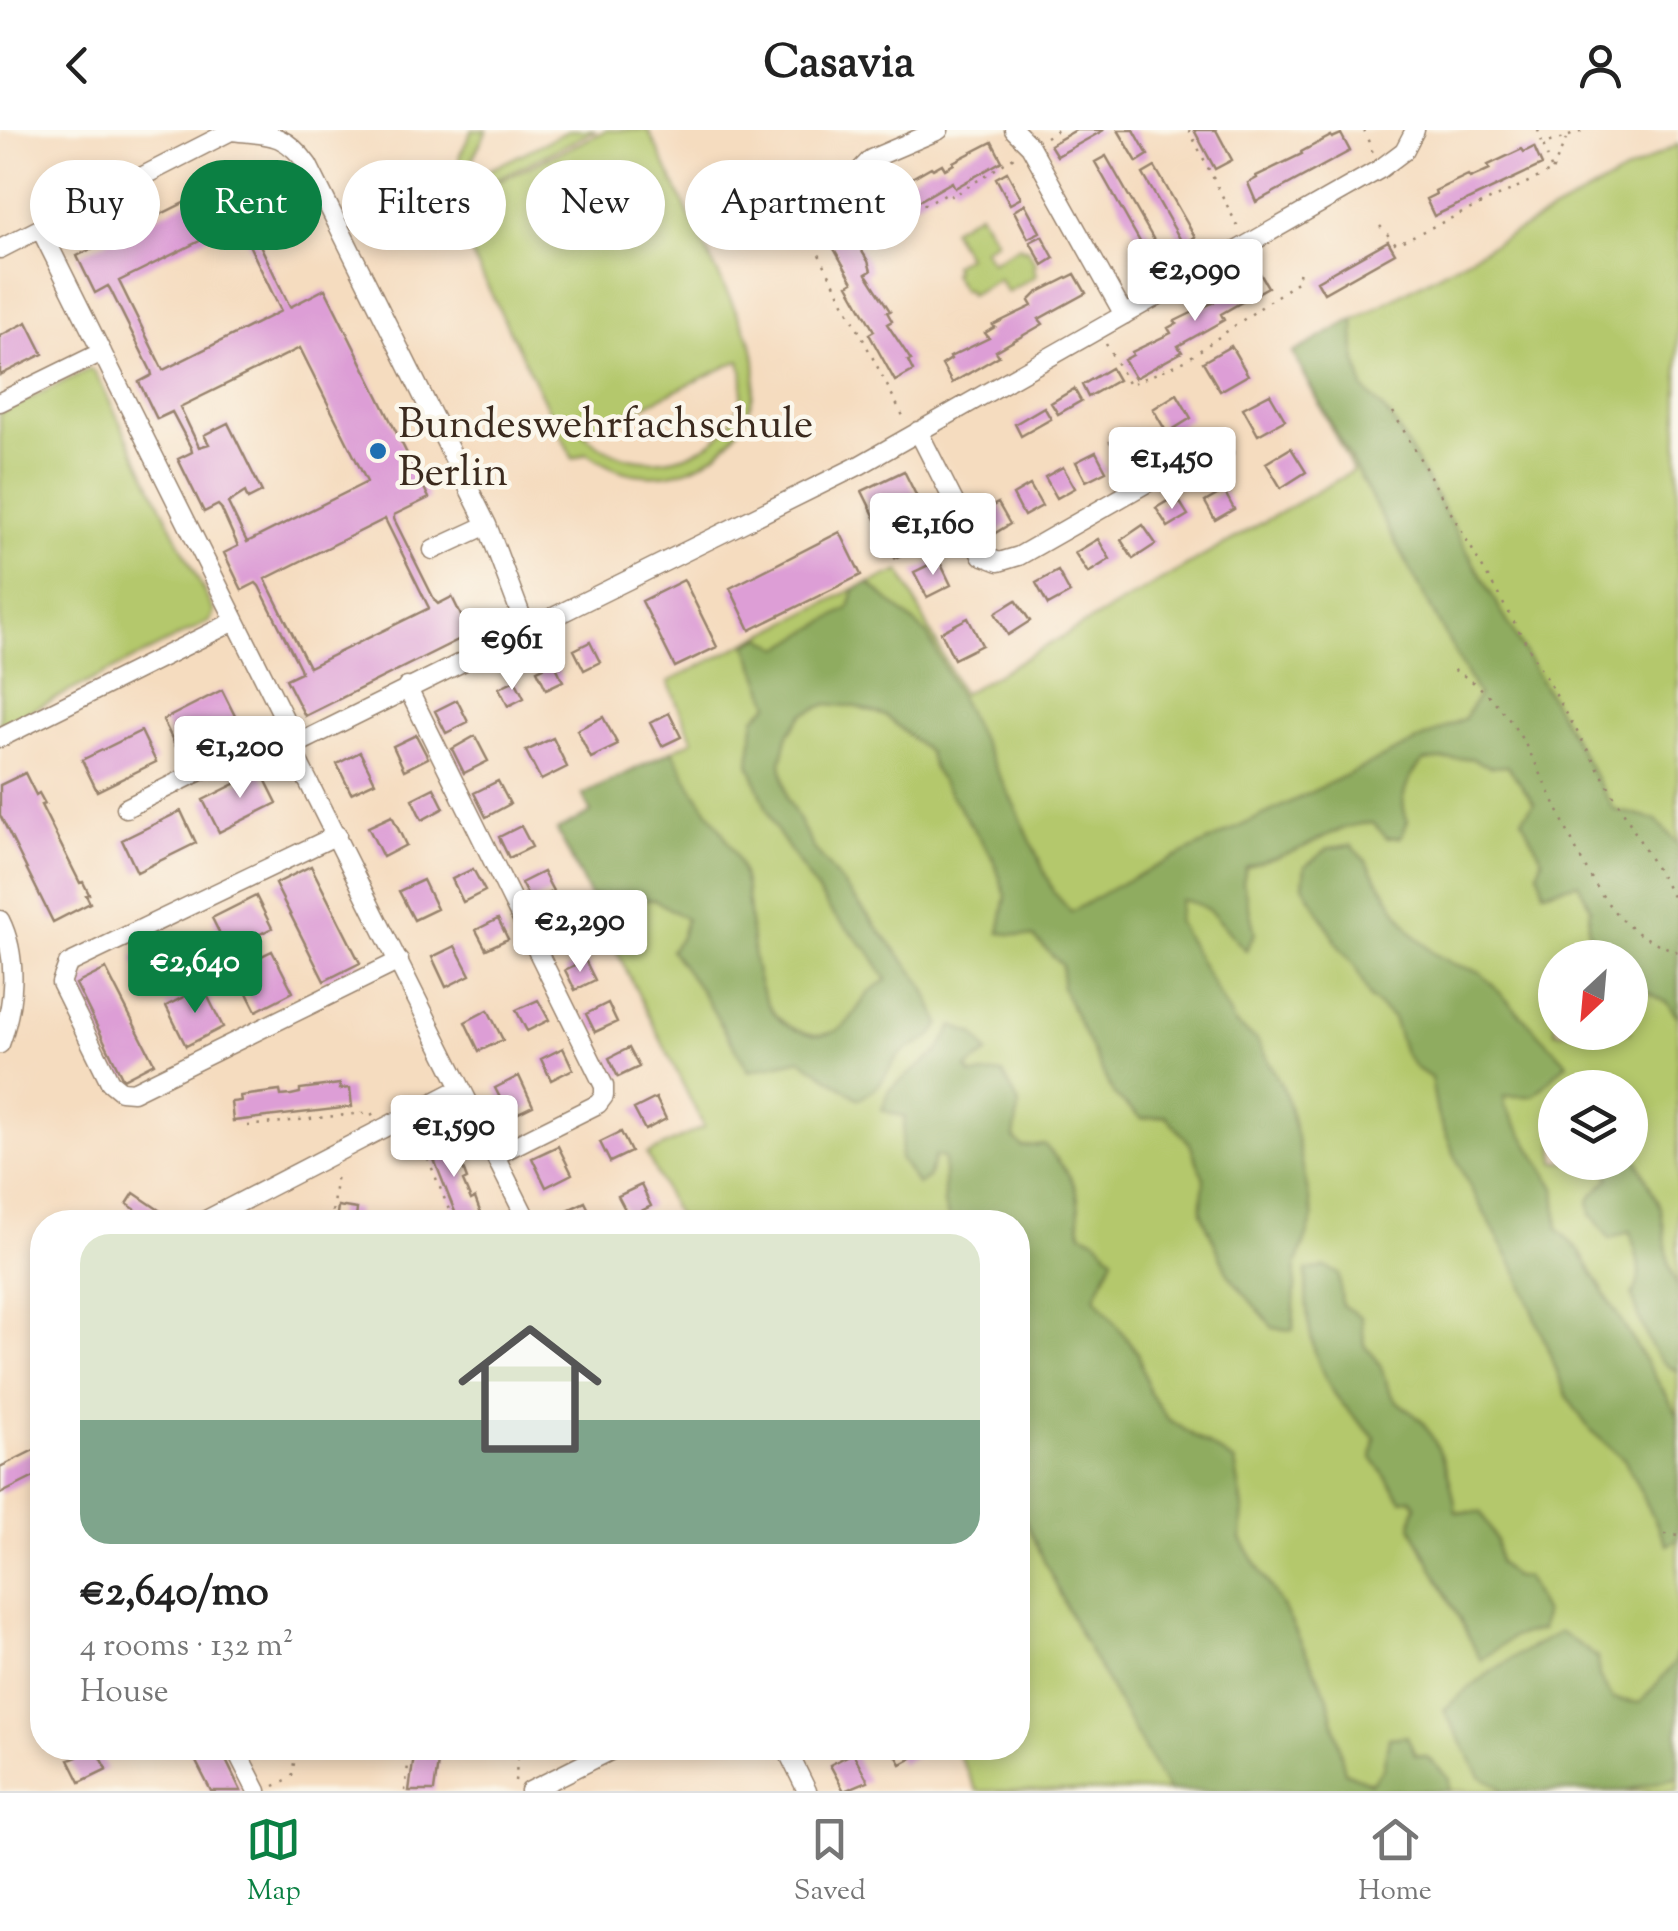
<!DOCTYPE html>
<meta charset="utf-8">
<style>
:root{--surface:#fff;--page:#f2f2f2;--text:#222;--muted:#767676;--line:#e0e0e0;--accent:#0b8043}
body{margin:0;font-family:"Sorts Mill Goudy",serif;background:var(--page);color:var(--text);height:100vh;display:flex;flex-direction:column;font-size:38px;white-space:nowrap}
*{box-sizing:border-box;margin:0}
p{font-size:32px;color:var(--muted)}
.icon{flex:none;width:55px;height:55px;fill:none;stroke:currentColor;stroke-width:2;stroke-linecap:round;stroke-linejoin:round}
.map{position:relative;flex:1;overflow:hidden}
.panel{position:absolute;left:30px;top:1080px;width:1000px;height:550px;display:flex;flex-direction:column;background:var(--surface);border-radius:40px;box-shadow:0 5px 15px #0003}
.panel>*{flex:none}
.hud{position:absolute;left:30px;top:30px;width:1000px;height:90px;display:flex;gap:20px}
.needle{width:65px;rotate:206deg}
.tools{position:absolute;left:1538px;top:810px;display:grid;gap:20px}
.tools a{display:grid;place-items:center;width:110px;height:110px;border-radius:50%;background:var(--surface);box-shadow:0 5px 15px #0003;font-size:50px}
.price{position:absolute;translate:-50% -85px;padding:0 22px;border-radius:10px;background:#fff;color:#222;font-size:32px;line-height:65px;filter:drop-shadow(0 2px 5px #0008)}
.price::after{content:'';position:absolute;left:50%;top:60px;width:30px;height:22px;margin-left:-15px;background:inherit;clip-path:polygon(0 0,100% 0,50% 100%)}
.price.on{background:var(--accent);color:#fff}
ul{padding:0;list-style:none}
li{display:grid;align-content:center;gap:20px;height:530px;padding:0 50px}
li+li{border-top:2px solid var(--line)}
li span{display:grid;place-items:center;height:310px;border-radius:30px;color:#555}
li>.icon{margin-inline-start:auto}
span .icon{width:180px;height:180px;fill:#fffc;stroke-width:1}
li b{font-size:42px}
.chip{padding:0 35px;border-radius:45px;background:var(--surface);box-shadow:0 5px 15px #0003;font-size:35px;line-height:90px}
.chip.on{background:var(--accent);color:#fff}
header{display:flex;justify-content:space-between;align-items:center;height:130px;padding:0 50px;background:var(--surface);font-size:45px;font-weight:700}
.tabs{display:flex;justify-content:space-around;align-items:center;height:140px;border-top:2px solid var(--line);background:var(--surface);font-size:28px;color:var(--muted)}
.tabs a{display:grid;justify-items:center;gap:5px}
.tabs .on{color:var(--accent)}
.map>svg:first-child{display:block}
.green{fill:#b4c86c;stroke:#787945;stroke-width:2.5;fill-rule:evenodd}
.forest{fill:#8fac60;stroke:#656b3f;stroke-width:2.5}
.building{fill:#dd9ed6;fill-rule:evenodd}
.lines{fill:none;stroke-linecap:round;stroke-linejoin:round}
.minor-casing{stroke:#98836e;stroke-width:21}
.path{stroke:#98836e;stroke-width:2.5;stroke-dasharray:2.5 8;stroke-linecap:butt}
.minor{stroke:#fff;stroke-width:18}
.poi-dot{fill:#1f6fb2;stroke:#fbf7ec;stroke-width:4}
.labels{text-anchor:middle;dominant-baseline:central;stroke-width:9;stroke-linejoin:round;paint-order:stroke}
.poi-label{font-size:42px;fill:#3b2a1e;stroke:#fbf7ec;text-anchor:start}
</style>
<header><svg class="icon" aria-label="back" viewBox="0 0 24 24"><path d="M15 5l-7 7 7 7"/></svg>Casavia<svg class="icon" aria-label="person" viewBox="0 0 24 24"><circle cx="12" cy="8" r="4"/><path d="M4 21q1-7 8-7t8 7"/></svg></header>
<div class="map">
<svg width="1678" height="1661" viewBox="0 0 1678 1661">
<rect width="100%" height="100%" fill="#fbf7ec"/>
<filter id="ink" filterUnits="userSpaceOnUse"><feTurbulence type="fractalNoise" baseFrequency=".01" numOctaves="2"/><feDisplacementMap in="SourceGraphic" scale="20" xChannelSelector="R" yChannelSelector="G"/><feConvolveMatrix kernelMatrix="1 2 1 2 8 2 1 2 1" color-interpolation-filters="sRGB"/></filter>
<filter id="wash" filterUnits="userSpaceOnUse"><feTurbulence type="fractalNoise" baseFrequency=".0048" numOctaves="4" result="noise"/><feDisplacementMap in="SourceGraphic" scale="40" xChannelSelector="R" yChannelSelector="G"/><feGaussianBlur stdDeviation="2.25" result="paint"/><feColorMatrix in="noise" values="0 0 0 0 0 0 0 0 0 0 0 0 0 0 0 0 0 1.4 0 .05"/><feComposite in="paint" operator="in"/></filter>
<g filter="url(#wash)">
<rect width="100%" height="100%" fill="#f5dcbf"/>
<path class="green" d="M472 0H487L465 43 467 66 607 0H648L752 214C771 287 712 356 635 344 617 342 602 332 586 323L573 329 441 62 456 54 460 25ZM740 230C763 317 647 363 584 304Z
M570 0H596L482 56 477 46Z
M1678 14V1661H977L955 1618H1018V1092H680L647 1024 704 997 557 700 591 683 583 665 693 610 668 552 854 459 900 441 962 564 1353 341 1293 223ZM1555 828H1630V902H1555ZM1555 958H1630V1032H1555Z
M979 83 996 111 983 119 991 132 1020 116 1023 120 1026 118 1036 134 1033 137 1037 145 1007 162 999 149 970 165 967 159 963 161 952 143 955 140 953 135 967 126 951 99Z
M90 239 96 244 214 482 210 491 0 596V283Z"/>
<path class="forest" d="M1354 189 1355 221 1363 258 1392 289 1614 680 1656 690 1678 714V887L1667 873 1630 851V828L1601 826 1588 800 1590 777 1578 753 1544 762 1538 742 1542 729 1522 689 1534 673 1508 636 1491 637 1470 628 1423 631C1407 649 1397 668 1408 691L1401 707 1387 708 1373 693C1345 694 1330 704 1306 716 1288 725 1265 730 1246 737L1243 753 1255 803 1246 820C1220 797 1217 775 1181 770L1177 791 1235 894 1257 910 1285 962 1296 1003 1313 1088 1296 1137 1293 1200 1273 1198 1228 1144 1201 1082 1204 1049 1190 1014 1166 986 1142 989 1114 965 1062 858V835L1034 807 999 803 1006 766 993 728 934 640 928 622 886 586 856 577 827 574 803 584 788 604 781 633 787 668 813 717 922 853 940 894C926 919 919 908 903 922 882 940 891 952 859 969L801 929 749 941 701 861 671 820 681 807 686 789 655 770 590 766 557 700 591 683 583 665 673 621C681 636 689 654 699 668 714 690 728 708 739 733 759 780 739 878 797 900 807 903 815 907 827 904 850 899 855 879 869 863 874 857 882 854 887 850L869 821 832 783 773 695 749 633 755 587 770 574 747 515 762 507 780 518 849 478 854 459 869 453 927 504 1015 676 1053 761 1071 782 1118 755 1465 588 1478 565 1293 223Z
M1351 715 1366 731 1410 801 1433 823 1454 834 1480 842 1567 933 1533 966H1505V976L1555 1058 1558 1099 1579 1121 1678 1285V1409L1667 1415 1625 1330 1590 1300 1567 1267 1518 1144 1465 1048 1437 984 1431 948 1416 938 1404 923 1393 888 1370 868 1355 836 1340 818 1303 755 1305 736 1329 718Z
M953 896 974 904 988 923 967 938 971 945 1003 943 1019 974 1014 1008 1022 1017 1044 1014C1057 1030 1077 1049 1078 1071 1080 1084 1077 1090 1082 1103L1096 1109 1113 1128 1095 1167 1138 1223 1149 1262 1168 1289 1235 1332 1243 1378 1241 1409 1288 1486 1328 1567 1345 1642 1371 1653 1383 1638 1389 1608 1407 1606 1415 1625 1427 1627 1449 1648V1661H1168L1075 1495 1018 1376V1092H950L944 1075V1028L935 1026 928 1048 918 1055 900 1029 905 987 882 980 889 960 938 922Z
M1630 1015 1661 1079 1669 1134 1678 1159V1241C1649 1231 1642 1192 1632 1166 1646 1145 1636 1124 1630 1101L1610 1109 1591 1084 1589 1069 1610 1047 1597 1033 1630 1032Z
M1326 1137 1339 1144 1342 1175 1361 1187 1365 1217C1388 1237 1379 1244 1392 1265 1399 1276 1414 1282 1422 1292 1441 1317 1452 1350 1456 1382H1481L1496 1410 1499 1433 1514 1447H1526L1544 1484 1541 1500 1513 1507 1481 1530 1411 1397 1416 1375 1411 1368 1402 1370 1372 1328 1375 1308C1362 1293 1343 1278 1333 1261 1310 1226 1304 1181 1307 1140Z
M1561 1502 1598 1528 1599 1547 1613 1569 1640 1573 1674 1534 1678 1517V1647L1624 1661H1502L1499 1656 1480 1646 1444 1580C1478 1547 1518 1523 1561 1502Z"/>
<g id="blocks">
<path class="building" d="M1076 0H1104L1057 26 1050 15Z
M1118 0H1134L1148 25 1137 32Z
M1194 0H1216L1232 30 1215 39Z
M1341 4 1350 21 1256 72 1248 53 1257 48 1256 46 1302 24 1301 22 1331 6 1332 8Z
M992 12 1002 31 955 58 952 52 905 79 895 61 905 55 903 53 931 37 933 39 942 34 945 39 954 34 953 32Z
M1534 17 1542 35 1434 86 1426 69 1436 64 1435 61 1468 45 1470 48 1479 44 1490 39 1488 35 1522 19 1524 22Z
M1106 26 1159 119 1148 126 1095 32Z
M1155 37 1195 107 1183 114 1143 44Z
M1007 42 1021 68 1010 74 996 48Z
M242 44 261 81 247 88 290 177 325 159 429 368 394 385V389L435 471 438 474 452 467 470 504 305 586 286 549 301 542 300 538 259 456 256 453 242 460 224 423 238 416 221 378 218 375 204 382 178 329 192 322 191 318 172 282 157 289 139 252 152 245 151 241 110 159 108 156 95 163 77 126ZM238 92 281 181 163 240 119 151ZM300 218 367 352 247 412 228 373 245 362 248 369 262 362 228 293 204 305 209 314 199 317 180 277ZM385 389 429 478 309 537 265 449Z
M842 74 851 91 845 94 868 131 871 141 866 144 890 181 887 182 892 191 887 194 911 230 908 231 913 241 895 251 869 204 874 201 848 155 853 152 825 103 816 108 802 84 815 77 821 86Z
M1025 74 1040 102 1028 108 1014 81Z
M1042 106 1054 128 1043 135 1030 112Z
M1388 111 1395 123 1324 163 1317 151Z
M1258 140 1268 157 1221 184 1224 190 1178 216 1182 222 1135 248 1124 230 1133 225 1132 222 1171 203 1168 198 1177 193 1175 191 1214 172 1211 166 1221 161 1219 158Z
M1075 144 1086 163 1039 189 1043 194 996 221 999 226 952 253 942 235 951 229 950 227 989 208 985 203 995 197 993 195 1032 176 1029 171 1037 163Z
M27 192 43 224 0 245V206Z
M1231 216 1248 245 1220 261 1203 232Z
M1111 238 1118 250 1088 267 1082 255Z
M1074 259 1081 271 1058 284 1051 273Z
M1177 264 1191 288 1167 303 1153 279Z
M1270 264 1285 290 1258 305 1243 278Z
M1044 277 1051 289 1021 306 1015 294Z
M1132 299 1143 318 1121 330 1110 312Z
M1291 318 1306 342 1281 358 1266 333Z
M1096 322 1106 341 1086 351 1076 332Z
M1063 337 1075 358 1057 368 1045 347Z
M904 341 937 407 895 428 862 361Z
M1030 355 1042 376 1024 386 1013 365Z
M1224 361 1234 379 1215 390 1205 372Z
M1176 366 1188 385 1168 397 1156 378Z
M998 373 1010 394 992 405 980 383Z
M1143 395 1156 414 1133 429 1121 410Z
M840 402 861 445 750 500 730 458Z
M1098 409 1110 429 1088 443 1075 423Z
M939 430 951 455 927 467 914 442Z
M1058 441 1070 463 1048 475 1036 453Z
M684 450 717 517 675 537 642 471Z
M1016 470 1030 491 1008 505 995 483Z
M968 488 982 515 954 529 941 502Z
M590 512 600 532 584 540 574 520Z
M554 532 563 551 546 559 537 540Z
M515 550 524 568 508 576 499 558Z
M222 560 238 592 178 621 163 590Z
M457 570 468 592 446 603 435 581Z
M669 583 681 607 662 616 650 593Z
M603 587 618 615 591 628 577 600Z
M141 601 156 632 97 661 82 630Z
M416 605 428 628 404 640 393 616Z
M475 606 488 631 464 643 452 619Z
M553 608 567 637 541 650 526 621Z
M360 622 375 652 351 663 337 634Z
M261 641 277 673 219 702 203 670Z
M25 643 36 665 39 663 45 674 41 675 80 753 83 752 89 764 86 765 90 773 53 792 0 685V655Z
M498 651 510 674 486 687 474 663Z
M434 658 444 678 422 690 412 669Z
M181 681 196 713 137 742 122 710Z
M392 686 406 715 383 727 368 697Z
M521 696 532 717 509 728 499 707Z
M311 736 360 833 324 851 275 754Z
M473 739 485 761 463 772 452 749Z
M543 742 553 761 531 772 521 753Z
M423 750 437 779 414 790 399 761Z
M256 766 272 798 228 820 212 788Z
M564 786 573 806 552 817 542 797Z
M498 789 508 809 486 819 476 800Z
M178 805 194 837 149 859 133 828Z
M455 816 470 845 446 857 432 827Z
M272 821 293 862 256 881 235 839Z
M585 830 595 850 575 860 565 840Z
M106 839 154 933 123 949 76 854Z
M203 857 223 897 186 916 166 876Z
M538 870 549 890 527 901 516 880Z
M608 873 617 892 595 902 586 884Z
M488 880 503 910 479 921 465 892Z
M563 918 573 939 551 950 541 929Z
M629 918 639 937 618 947 609 928Z
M519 946 533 976 510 987 495 958Z
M340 954V959L350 958 352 977 233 991 231 972 241 971 240 966 280 961 281 966 291 965 300 963V959Z
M656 968 666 989 645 1000 634 979Z
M621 1002 631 1022 610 1032 600 1012Z
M445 1005 449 1014 453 1012 467 1049 463 1051 471 1070 475 1068 484 1092H459L427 1012Z
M558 1016 572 1044 546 1057 532 1028Z
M641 1055 651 1076 629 1087 618 1066Z
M134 1063 168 1086 164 1092H154L127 1074Z
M585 1072 595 1092H563L559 1084Z
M338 1076 357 1079 356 1089 366 1092H336Z
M42 1316V1343L0 1364V1337Z
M73 1618H96L107 1639 80 1652 69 1630 77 1627Z
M189 1618H220L241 1661H211Z
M415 1618H440L434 1661H409Z
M892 1618H925L927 1620 901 1634Z
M853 1623 868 1651 844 1661 830 1635Z"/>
</g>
</g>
<g filter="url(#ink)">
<use href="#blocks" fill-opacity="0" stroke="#98836e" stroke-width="2.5"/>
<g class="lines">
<g class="minor-casing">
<path id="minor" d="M1014 0 1030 16 1124 185
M854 47 871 29 939 0
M41 100 286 592
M0 119 231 1C269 5 284 2 308 35L487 395 527 501
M0 272 102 222
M918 301 981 425 999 432 1019 426 1180 334 1224 323
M433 420 487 395
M407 557 604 956V966L598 974 496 1025
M0 608 235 491
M291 617 528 1092
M126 678 238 622 271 623 291 617 860 335 1380 39 1404 21 1415 0
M337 705 68 834 61 853 110 952 121 961 133 962 399 831
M0 790C19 828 14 876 0 914
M202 1092 461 958
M235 1618 257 1661
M786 1618 807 1661
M530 1661 616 1618"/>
</g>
<path class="path" d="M1189 0 1240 101
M1364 0 1373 23
M1538 0 1542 13
M1569 6 1586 0
M1046 7 1058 0
M878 46 899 87 949 62 952 67 1014 27
M795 78 905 290
M1380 96 1396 114 1552 41 1543 14 1567 7 1552 41
M1106 214 1129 255 1185 231 1298 151 1300 140
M1393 282 1678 777
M1454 540C1540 585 1555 710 1614 781 1630 802 1654 813 1678 822
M247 996 371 982 373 986
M416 999 454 1092
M331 1092 337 1042
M1664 1404 1678 1406
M515 1651 519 1618
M274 1656 292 1647 296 1618
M405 1661 410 1618"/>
<use href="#minor" class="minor"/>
</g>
</g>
<circle class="poi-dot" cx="378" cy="321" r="10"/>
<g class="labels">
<g class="poi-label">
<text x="398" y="297">Bundeswehrfachschule<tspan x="398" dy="48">Berlin</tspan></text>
</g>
</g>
</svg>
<div class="tools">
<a><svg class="needle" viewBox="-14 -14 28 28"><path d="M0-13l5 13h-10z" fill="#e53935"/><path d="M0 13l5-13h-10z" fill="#767676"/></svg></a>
<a><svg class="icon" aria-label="layers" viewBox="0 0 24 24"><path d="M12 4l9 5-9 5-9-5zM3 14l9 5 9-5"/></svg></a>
</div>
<b class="price" style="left:1195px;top:194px">€2,090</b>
<b class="price" style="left:1172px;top:382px">€1,450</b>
<b class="price" style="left:933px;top:448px">€1,160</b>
<b class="price" style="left:512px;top:563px">€961</b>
<b class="price" style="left:240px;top:671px">€1,200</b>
<b class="price" style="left:580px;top:845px">€2,290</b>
<b class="price on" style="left:195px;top:886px">€2,640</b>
<b class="price" style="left:454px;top:1050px">€1,590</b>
<div class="hud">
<a class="chip">Buy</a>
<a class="chip on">Rent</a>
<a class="chip">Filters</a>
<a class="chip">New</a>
<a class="chip">Apartment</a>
</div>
<section class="panel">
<ul>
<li><span style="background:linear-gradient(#dfe7d0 60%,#7fa58c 0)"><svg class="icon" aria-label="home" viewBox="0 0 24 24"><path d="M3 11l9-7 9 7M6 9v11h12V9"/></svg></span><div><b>€2,640/mo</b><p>4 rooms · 132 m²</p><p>House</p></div></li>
</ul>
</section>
</div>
<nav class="tabs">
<a class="on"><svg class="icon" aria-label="map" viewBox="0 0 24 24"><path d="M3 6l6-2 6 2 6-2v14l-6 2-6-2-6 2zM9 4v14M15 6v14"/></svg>Map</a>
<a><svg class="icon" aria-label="saved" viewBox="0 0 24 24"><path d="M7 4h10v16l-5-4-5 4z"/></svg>Saved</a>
<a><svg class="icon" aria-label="home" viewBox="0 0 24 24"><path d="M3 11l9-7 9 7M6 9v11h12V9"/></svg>Home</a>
</nav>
